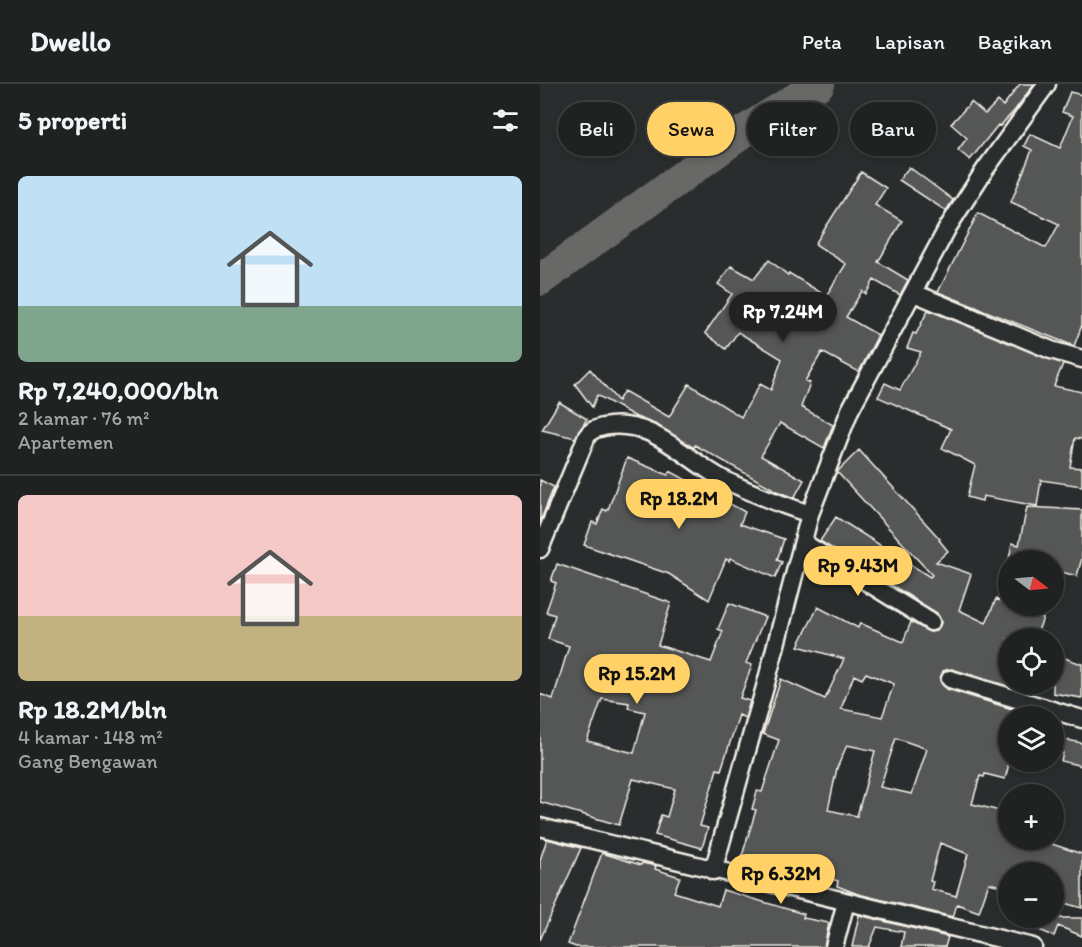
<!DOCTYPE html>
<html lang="id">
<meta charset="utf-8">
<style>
:root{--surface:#202222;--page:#282a2a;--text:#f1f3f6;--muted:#a2a4a5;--line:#3d3f40;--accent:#ffd166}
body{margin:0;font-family:Itim,sans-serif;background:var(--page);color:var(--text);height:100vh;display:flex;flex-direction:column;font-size:22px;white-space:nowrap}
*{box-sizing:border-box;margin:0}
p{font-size:20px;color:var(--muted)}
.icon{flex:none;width:33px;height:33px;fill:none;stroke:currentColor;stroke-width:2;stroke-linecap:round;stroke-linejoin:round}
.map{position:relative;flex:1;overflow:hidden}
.drawer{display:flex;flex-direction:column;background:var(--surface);width:540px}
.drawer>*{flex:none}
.banner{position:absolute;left:18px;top:18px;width:434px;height:54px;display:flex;gap:12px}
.needle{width:39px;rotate:106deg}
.fabs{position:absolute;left:458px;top:466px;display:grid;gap:12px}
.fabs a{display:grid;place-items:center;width:66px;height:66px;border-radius:50%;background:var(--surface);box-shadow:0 3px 9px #0003,0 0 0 2px var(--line);font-size:30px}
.price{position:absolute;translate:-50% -51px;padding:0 14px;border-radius:21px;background:var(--accent);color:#111;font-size:20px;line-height:39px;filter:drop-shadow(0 2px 3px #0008)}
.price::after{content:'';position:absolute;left:50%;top:36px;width:18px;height:14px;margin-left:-9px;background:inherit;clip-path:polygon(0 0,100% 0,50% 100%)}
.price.selected{background:#222;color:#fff}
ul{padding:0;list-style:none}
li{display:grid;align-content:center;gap:12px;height:318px;padding:0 18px}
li+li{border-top:2px solid var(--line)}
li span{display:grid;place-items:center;height:186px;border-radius:9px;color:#555}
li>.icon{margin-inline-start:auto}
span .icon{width:108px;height:108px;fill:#fffc;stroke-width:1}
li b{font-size:26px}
h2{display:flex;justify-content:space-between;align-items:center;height:72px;padding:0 18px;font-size:26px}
.chip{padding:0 21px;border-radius:27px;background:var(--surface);box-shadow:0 3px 9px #0003,0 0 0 2px var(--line);font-size:21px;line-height:54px}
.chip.selected{background:var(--accent);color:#111}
header{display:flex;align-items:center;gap:36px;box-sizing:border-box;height:84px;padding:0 30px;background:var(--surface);border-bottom:2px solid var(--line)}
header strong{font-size:28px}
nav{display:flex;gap:33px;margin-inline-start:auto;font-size:21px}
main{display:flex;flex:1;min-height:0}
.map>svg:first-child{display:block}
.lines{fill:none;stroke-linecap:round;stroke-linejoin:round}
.river{stroke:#676866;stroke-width:32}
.building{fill:#555756;stroke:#f4f1e8;stroke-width:1.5;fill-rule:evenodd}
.minor-casing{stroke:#f4f1e8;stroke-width:21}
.minor{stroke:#2a2d2e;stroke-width:16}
</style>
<header>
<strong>Dwello</strong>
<nav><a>Peta</a><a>Lapisan</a><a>Bagikan</a></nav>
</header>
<main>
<section class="drawer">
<h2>5 properti<svg class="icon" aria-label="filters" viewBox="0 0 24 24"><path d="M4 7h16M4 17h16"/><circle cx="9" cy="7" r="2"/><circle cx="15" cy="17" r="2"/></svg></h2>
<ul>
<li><span style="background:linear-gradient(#bfe0f5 70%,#7fa58c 0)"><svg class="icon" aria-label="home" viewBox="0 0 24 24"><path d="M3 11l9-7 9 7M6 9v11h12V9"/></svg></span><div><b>Rp 7,240,000/bln</b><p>2 kamar · 76 m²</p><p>Apartemen</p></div></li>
<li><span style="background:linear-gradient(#f6c9c9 65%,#c2b280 0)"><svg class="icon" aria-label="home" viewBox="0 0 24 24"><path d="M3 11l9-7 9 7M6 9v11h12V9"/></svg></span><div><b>Rp 18.2M/bln</b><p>4 kamar · 148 m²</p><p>Gang Bengawan</p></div></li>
</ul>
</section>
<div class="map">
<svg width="542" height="863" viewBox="0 0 542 863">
<rect width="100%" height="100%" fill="#2a2d2e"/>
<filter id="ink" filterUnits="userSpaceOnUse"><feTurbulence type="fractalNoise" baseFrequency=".0167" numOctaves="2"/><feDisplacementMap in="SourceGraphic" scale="12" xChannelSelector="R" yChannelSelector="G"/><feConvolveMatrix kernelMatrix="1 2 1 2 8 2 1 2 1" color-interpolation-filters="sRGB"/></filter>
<g filter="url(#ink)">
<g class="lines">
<path class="river" d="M0 196 206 46 279 0"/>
</g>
<path class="building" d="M480 0H494L475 26 460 42 458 41 430 76 418 66 427 54 411 40 431 18 445 30 458 17 463 22Z
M530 8 542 11V241L534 262 398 208 438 129 506 164 519 140 471 118 492 66 484 62 490 50 520 64 533 32 522 28Z
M369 83 413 116 406 127 359 96Z
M321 88 346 104 335 121 362 137 338 178 368 196 360 211 334 196 326 210 322 207 306 233 338 251 319 288 282 268 265 297 270 299 261 323 293 341 284 364 240 339 221 372 264 396 254 414 237 407 155 361 154 364 117 341 96 333 57 311 52 323 35 300 50 285 78 317 84 307 129 333 149 300 201 333 220 300 231 306 242 275 198 248 186 265 165 249 192 210 178 200 191 182 214 195 229 176 248 191 249 189 286 212 306 180 275 160Z
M388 226 523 280 514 302 542 308V355L535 354 530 383 542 384V402L501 396 497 422 443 412 442 417 427 413 435 381 402 364 411 345 338 313 345 299 360 306 381 268 367 264 373 249 376 250Z
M19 318 47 335 35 354 2 346Z
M319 366 400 455 399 456 408 467 396 478 431 490 419 526 446 539 456 515 503 534 495 555H468V600H494L491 609 412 585 403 587 400 597 407 605 485 629 483 633H468V684L465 695 445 690 444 693 440 692 432 720 468 729V756H500L542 770V824L513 816V789H468V804L449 799 439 828 417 820 413 833 318 810 297 802 298 797 227 774 226 780 202 772 216 726 212 725 217 707 222 708 239 656 223 650 241 595 285 615 304 575 258 562 278 523 318 544 320 539 363 558 371 538 390 548 396 547 401 539 397 529 280 457 296 433 390 493 392 491 297 388ZM326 589 354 600 342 633 301 625 314 591 322 595ZM356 654 387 665 372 710 340 703ZM307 661 335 667 317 732 288 726 297 684ZM400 759 428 770 416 812 391 805 393 798 390 797Z
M87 374 128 391 130 387 205 428 200 440 244 455 237 476 242 478 235 494 190 474 189 477 186 475 169 516 129 490 44 461 52 438 57 440 63 425 67 427 69 423Z
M0 396 14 403 0 438Z
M487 423 542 426V474L537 492 513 486V477L469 475 472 459 479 461Z
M17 480 131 519 118 561 171 578 183 547 178 545 189 519 225 533 206 579 212 581 200 614 210 617 205 634 199 631 181 686 177 685 160 742 168 744 162 764 115 751 121 731 127 733 135 705 93 695 79 741 0 718V610L13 615 29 562 8 555 15 531 6 528 16 499 11 497ZM62 615 89 619 88 624 105 628 94 669 47 657Z
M513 570 542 580V614L513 609Z
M513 653 542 659V682L521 677 523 669 513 667Z
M7 755 41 764 0 856V776Z
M62 769 101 781 102 779 116 782 115 785 140 793 134 808 178 822 183 806 264 830 263 834 289 839 284 863H36L28 860Z
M319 831 408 853 405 863H361L364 848 337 843 329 863H312Z
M469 834H542V852L518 842 514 852Z"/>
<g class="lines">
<g class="minor-casing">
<path id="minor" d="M374 209 511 266 542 275
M264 459 391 538
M0 465 47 352C52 345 56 345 63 343 112 333 144 375 183 395 211 409 240 420 270 430
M410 595 542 635
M0 743 493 863
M173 787 225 603 270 430 310 326 408 143 444 87 507 0
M294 863 306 818"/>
</g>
<use href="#minor" class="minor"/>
</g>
</g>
</svg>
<div class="fabs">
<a><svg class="needle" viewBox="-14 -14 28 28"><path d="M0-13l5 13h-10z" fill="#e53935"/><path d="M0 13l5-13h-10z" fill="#a2a4a5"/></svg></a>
<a><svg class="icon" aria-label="locate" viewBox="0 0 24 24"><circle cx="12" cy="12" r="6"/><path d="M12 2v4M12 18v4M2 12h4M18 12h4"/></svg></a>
<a><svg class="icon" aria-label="layers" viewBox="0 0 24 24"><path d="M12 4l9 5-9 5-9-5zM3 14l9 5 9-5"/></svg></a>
<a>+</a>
<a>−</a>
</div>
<b class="price selected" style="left:243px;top:259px">Rp 7.24M</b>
<b class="price" style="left:139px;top:446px">Rp 18.2M</b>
<b class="price" style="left:318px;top:513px">Rp 9.43M</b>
<b class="price" style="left:97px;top:621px">Rp 15.2M</b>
<b class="price" style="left:241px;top:821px">Rp 6.32M</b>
<div class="banner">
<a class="chip">Beli</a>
<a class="chip selected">Sewa</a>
<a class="chip">Filter</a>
<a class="chip">Baru</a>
</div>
</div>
</main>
